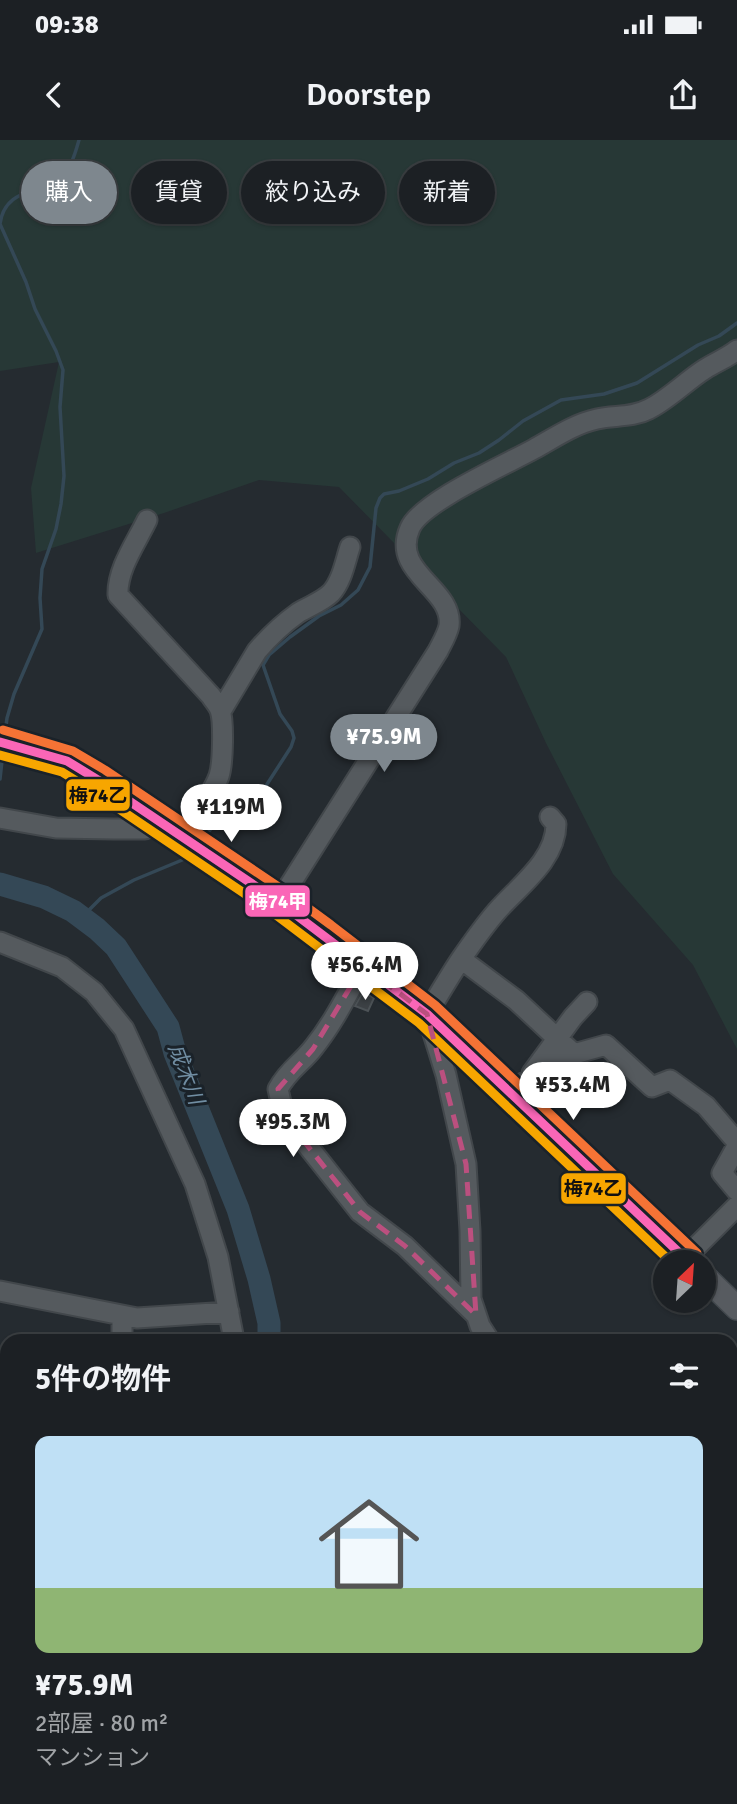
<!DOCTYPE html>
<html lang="ja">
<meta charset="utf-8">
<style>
:root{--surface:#1c2024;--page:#292d31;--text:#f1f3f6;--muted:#a0a3a6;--line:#3a3e41;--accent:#7e878e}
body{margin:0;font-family:Signika,"Noto Sans JP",sans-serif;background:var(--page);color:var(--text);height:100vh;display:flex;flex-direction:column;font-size:26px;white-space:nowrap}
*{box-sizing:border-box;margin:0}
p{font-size:23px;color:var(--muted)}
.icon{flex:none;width:38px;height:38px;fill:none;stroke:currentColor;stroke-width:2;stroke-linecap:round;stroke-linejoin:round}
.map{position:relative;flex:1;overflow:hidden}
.details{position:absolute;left:0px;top:1194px;width:738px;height:471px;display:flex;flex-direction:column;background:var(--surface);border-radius:21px 21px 0 0;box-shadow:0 2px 5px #0004,0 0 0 2px var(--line)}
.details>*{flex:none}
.top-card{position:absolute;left:21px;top:21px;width:696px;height:63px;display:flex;gap:14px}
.needle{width:46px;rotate:25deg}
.buttons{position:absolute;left:653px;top:1110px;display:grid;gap:14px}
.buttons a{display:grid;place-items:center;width:63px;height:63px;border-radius:50%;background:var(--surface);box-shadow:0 2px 5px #0004,0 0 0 2px var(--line);font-size:35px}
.price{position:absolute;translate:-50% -60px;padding:0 16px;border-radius:24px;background:#fff;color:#222;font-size:23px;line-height:46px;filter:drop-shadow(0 2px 4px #0008)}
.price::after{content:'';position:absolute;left:50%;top:42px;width:21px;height:16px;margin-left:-10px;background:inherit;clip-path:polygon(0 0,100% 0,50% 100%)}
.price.selected{background:var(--accent);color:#fff}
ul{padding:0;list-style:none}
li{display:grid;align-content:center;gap:14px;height:371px;padding:0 35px}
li+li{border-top:2px solid var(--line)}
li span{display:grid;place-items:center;height:217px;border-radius:14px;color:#555}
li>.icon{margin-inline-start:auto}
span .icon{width:126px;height:126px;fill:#fffc;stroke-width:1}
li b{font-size:30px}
h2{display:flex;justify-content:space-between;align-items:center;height:84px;padding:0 35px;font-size:30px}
.pill{padding:0 24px;border-radius:32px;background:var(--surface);box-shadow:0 2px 5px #0004,0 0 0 2px var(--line);font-size:24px;line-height:63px}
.pill.selected{background:var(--accent);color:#fff}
.status{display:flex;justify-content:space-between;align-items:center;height:49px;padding:0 35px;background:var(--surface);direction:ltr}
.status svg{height:19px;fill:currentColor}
header{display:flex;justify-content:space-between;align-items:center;height:91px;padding:0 35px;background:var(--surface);font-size:32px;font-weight:600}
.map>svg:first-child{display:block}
.green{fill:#273836}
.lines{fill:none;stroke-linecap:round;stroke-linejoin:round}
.stream{stroke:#344856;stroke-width:3.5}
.river{stroke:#344856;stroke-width:23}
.building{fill:#3d4246;stroke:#4d5357;stroke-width:2}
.minor-casing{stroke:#42474b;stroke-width:23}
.major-casing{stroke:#42484d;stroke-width:26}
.minor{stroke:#555a5e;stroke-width:19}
.major{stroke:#575b60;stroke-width:23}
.bus-1-casing{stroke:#1a2229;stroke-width:14}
.bus-2-casing{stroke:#1a2229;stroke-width:14}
.bus-3-casing{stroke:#1a2229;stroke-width:14}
.bus-1{stroke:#fa66b7;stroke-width:9}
.bus-2{stroke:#f7a600;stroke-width:9}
.bus-3{stroke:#f57335;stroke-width:9}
.marked{fill:none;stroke:#bb507f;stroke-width:5;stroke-dasharray:14 9;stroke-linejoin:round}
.labels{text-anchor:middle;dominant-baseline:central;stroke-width:6;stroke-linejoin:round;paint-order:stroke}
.water-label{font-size:21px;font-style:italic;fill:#718ea3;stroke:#1a2229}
.line-badge{stroke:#1a2229;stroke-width:2.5}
.badge-label{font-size:19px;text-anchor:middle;font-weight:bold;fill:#fff}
.pale-badge-label{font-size:19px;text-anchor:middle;font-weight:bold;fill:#111}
</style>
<div class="status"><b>09:38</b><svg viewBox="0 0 49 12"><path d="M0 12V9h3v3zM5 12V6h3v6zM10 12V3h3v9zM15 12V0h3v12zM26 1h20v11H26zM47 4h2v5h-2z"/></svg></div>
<header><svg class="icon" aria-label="back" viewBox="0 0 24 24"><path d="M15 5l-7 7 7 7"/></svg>Doorstep<svg class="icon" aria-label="share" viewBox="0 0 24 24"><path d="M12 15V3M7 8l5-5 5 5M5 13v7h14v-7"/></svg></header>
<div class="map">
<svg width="737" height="1664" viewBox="0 0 737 1664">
<rect width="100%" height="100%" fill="#252b30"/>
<path class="green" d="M0 0H737V909L693 825 613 734 546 603 506 517 339 347 259 340 164 373 36 413 31 348 59 222 0 231Z"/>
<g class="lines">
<path class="stream" d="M5 594 7 578 14 554 42 489 40 458 42 429 56 389 61 364 64 336 60 267 63 230 56 211 35 169 26 142 0 84C4 51 36 52 58 38 71 30 75 14 79 0
M0 639 3 612
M201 701 230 666 254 658 262 652 291 607 294 598 292 591 280 574 263 525 269 515 290 497 319 476 341 465 358 450 370 427 376 368 380 358 384 354 399 351 428 339 454 323 479 313 499 300 523 281 561 260 604 254 637 243 698 205 719 196 737 183
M82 777 101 758 134 740 187 718 192 713
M732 1307 737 1292"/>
<path class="river" d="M0 744 44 757 73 771 97 789 116 807 168 887 175 913 238 1069 259 1139 269 1183V1200
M337 1657 339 1664"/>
</g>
<path class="building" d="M363 852 374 858 368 871 355 866Z"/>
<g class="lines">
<g class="minor-casing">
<path id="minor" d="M147 380C136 403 117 429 118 455L211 556C214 561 218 565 220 570 224 581 223 624 219 636 212 656 193 678 181 696
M221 571 257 511C269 497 284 483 298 473 309 466 322 462 331 453 342 441 345 422 350 407
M0 678 56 688 114 689H145L158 680
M279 762 438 511C442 503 447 495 449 486 454 448 390 433 410 388 421 362 507 324 534 309 554 298 574 284 597 279 614 275 632 278 649 269 669 259 686 241 705 229 716 222 727 218 737 210
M0 802 62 827 94 852 124 889 195 1044 218 1117 234 1200
M461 819 516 860 574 914
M363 826C348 853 334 882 314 907 302 923 289 929 278 949L284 976 360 1072 405 1106 476 1175
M532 933 573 877 587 862
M525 942 574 914 606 905 652 947 670 940 706 966 737 1002
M737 1006 722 1033 737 1051
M685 1118 737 1066
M0 1151 137 1178 229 1172
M122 1200V1176
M489 1200 480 1186 471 1159 470 1091 466 1024 446 935 427 874C438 856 449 837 461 819 472 803 484 786 497 771 519 746 556 720 556 684L550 677
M732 1246 737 1245
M732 1457 737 1451
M732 1473 737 1478
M732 1588 737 1593
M161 1657 165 1664
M315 1657 317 1664"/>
</g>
<g class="major-casing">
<path id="major" d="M0 602 67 621 98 640 279 762 324 795 427 874 689 1122
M704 1136 737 1168"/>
</g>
<use href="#minor" class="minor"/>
<use href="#major" class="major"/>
<g class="bus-1-casing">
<path id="bus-1" d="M0 602 67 621 98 640 279 762 427 874 689 1122"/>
</g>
<g class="bus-2-casing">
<path id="bus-2" d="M0 615 62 632 91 650 272 772 419 883 671 1122"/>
</g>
<g class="bus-3-casing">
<path id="bus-3" d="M3 590 73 611 105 630 286 752 331 785 435 865 697 1113"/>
</g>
<use href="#bus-1" class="bus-1"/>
<use href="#bus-2" class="bus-2"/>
<use href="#bus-3" class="bus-3"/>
</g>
<path class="marked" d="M363 826 427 874 466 1024 476 1175 405 1106 360 1072 284 976 278 949 313 909Z"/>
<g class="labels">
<g class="water-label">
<text transform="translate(186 934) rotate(69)">成木川</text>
</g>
</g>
<g class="line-badge">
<rect x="65" y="638" width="66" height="34" rx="7" fill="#f7a600"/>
<rect x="244" y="744" width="67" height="34" rx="7" fill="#fa66b7"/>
<rect x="560" y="1032" width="67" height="33" rx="7" fill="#f7a600"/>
</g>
<g class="badge-label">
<text x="278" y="768">梅74甲</text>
</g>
<g class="pale-badge-label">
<text x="98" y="662">梅74乙</text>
<text x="593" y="1055">梅74乙</text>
</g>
</svg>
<div class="buttons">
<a><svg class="needle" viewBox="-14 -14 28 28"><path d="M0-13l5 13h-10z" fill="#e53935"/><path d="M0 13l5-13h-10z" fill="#a0a3a6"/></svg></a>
</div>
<b class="price selected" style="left:384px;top:634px">¥75.9M</b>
<b class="price" style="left:231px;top:704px">¥119M</b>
<b class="price" style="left:365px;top:862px">¥56.4M</b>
<b class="price" style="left:573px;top:982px">¥53.4M</b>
<b class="price" style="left:293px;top:1019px">¥95.3M</b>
<div class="top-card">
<a class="pill selected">購入</a>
<a class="pill">賃貸</a>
<a class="pill">絞り込み</a>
<a class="pill">新着</a>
</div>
<section class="details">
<h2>5件の物件<svg class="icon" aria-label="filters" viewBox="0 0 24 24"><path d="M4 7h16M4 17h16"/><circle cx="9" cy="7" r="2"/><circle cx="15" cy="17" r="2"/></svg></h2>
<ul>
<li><span style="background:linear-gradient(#bfe0f5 70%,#8fb573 0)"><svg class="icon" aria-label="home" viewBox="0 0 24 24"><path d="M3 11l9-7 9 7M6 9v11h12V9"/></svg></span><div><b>¥75.9M</b><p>2部屋 · 80 m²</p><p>マンション</p></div></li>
</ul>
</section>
</div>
